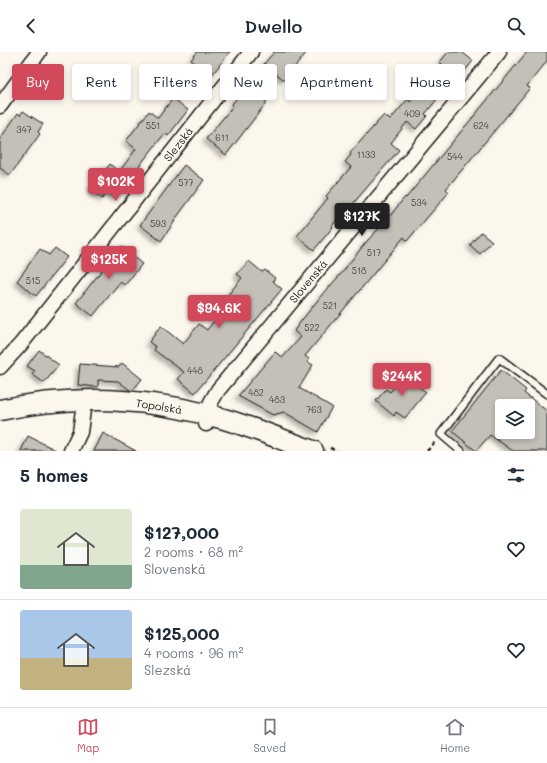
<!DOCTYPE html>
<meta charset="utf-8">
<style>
:root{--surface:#fff;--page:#f6f6f7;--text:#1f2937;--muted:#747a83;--line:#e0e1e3;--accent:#d1495b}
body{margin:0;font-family:Mali,sans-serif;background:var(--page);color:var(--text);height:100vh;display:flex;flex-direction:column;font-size:15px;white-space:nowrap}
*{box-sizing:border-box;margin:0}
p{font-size:13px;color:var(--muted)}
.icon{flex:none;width:22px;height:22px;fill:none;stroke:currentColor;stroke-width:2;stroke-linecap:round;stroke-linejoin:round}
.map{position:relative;height:399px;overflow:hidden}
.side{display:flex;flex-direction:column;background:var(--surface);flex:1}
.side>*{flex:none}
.hud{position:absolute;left:12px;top:12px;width:523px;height:36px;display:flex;gap:8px}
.tools{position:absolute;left:495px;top:347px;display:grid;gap:8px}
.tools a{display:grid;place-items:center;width:40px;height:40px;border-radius:4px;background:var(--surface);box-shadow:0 2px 6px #0003;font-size:20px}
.price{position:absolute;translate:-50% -34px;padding:0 9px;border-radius:4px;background:var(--accent);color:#fff;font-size:13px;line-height:26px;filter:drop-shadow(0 1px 2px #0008)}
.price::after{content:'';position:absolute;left:50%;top:24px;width:12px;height:9px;margin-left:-6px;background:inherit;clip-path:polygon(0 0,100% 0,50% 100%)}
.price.selected{background:#222;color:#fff}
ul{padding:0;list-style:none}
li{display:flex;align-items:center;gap:12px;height:100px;padding:0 20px}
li+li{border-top:1px solid var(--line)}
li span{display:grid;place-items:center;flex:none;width:112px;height:80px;border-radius:4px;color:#555}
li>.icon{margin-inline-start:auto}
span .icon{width:48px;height:48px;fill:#fffc;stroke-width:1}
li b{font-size:17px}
h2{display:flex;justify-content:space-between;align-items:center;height:48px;padding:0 20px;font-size:17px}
.chip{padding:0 14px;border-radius:4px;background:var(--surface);box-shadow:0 2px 6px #0003;font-size:14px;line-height:36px}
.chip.selected{background:var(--accent);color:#fff}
header{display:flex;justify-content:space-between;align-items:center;height:52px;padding:0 20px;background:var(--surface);font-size:18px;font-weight:600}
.dock{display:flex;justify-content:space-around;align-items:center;height:56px;border-top:1px solid var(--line);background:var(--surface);font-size:11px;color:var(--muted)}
.dock a{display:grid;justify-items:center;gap:2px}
.dock .selected{color:var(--accent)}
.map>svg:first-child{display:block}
.building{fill:#c3c0b8;stroke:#1c1c1c;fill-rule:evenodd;filter:url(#shadow)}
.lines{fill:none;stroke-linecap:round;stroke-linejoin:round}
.lane-casing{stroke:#1c1c1c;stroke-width:10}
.street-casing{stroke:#1c1c1c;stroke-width:17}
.secondary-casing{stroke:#1c1c1c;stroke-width:23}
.path{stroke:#1c1c1c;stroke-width:2.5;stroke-dasharray:4 3;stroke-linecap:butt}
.lane{stroke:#fbf7ec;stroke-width:7}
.street{stroke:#fbf7ec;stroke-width:14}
.secondary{stroke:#fbf7ec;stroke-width:20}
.labels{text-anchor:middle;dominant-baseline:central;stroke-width:3.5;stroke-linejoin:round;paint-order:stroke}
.number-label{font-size:9px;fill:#464543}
.street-label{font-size:11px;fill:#1c1c1c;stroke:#fbf7ec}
</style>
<header><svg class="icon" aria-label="back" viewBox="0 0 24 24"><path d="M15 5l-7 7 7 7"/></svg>Dwello<svg class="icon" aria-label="search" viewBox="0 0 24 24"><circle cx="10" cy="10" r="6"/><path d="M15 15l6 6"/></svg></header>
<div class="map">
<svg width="547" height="399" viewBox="0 0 547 399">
<defs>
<filter id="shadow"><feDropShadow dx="-3.5" dy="3.5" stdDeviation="2" flood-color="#0004"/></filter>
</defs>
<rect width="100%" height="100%" fill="#fbf7ec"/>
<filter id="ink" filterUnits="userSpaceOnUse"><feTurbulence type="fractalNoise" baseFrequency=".025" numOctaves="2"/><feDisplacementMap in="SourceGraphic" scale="8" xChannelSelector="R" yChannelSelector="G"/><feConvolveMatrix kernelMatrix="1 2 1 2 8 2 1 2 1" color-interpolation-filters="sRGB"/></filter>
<g filter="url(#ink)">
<path class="building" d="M197 0H230L211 24 191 8Z
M274 0H307L284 28 264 12Z
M448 0H462L473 9 449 38 447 35 425 62 427 64 416 77 407 70 391 91 399 98 351 154 349 153 332 174 333 175 314 198 297 184 328 146 326 144 351 115 345 110 351 103 350 101 384 63 390 68 408 47 410 50 442 12 440 10Z
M527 0H547V9L527 34 530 36 446 137 449 140 407 189 404 185 305 304 309 307 308 310 313 313 299 336 332 355 318 380 284 360 273 363 238 344 275 300 283 305 301 285 294 279 298 273 325 239V240L346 216V215L367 189 385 170 405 145 406 146Z
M247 34 267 50 226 103 206 87 233 54 231 53Z
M173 46 188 58 168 84 165 81 114 146 107 140 102 147 90 137 110 112 119 120 136 97 126 89 149 59 158 66Z
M23 59 43 72 38 80 40 82 10 123 0 116V87L18 61 20 63Z
M184 113 204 128 174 169H175L161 189 140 173Z
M481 180 492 189 480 202 470 193Z
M121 194 142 212 125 233 120 230 93 264 76 251Z
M55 196 67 205 36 244 17 229 40 197 49 203Z
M249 209 262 220 265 218 275 226 273 229 282 237 195 341 178 327 184 320 154 298 156 295 149 290 161 274 183 292 199 272 207 278 231 248 226 245 242 226 237 222Z
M39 298 59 313 44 331 32 322 35 319 27 314Z
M122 311 142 327 132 339 130 338 118 329 98 328V335L78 333 80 312 119 315Z
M501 318 526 338 524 341 547 359V399H513L490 383 476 399 452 379ZM502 354H528V380H502Z
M404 323 426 340 405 366 396 360 394 364 376 349 386 337 390 340Z
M103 381 136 399H94Z
M28 384 58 399H21Z"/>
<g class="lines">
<g class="lane-casing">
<path id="lane" d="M461 399 441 382 499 306 547 342"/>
</g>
<g class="street-casing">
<path id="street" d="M0 54 39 0
M0 315 21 292 251 0
M206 372 211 350 218 338 499 0
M71 399 80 380 83 358"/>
</g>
<g class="secondary-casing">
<path id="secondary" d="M0 358C74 342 151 346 224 367 254 376 283 388 313 399"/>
</g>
<path class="path" d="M330 396 337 399
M427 399 435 390"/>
<use href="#lane" class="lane"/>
<use href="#street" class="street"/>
<use href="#secondary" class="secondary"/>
</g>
</g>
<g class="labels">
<g class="number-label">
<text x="412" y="61">409</text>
<text x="153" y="73">551</text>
<text x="481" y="73">624</text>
<text x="24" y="77">347</text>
<text x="222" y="85">611</text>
<text x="366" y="102">1133</text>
<text x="455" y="104">544</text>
<text x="186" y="130">577</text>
<text x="419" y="150">534</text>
<text x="158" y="171">593</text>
<text x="374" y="200">517</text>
<text x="359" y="218">518</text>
<text x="33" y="228">515</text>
<text x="330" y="253">521</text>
<text x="312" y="275">522</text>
<text x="195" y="318">448</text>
<text x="256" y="340">482</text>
<text x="277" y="347">483</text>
<text x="314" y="357">763</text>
</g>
<g class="street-label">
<text transform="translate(178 92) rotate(-52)">Slezská</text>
<text transform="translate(308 229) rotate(-50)">Slovenská</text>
<text transform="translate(159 354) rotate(9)">Topolská</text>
</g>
</g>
</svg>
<div class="tools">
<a><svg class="icon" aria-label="layers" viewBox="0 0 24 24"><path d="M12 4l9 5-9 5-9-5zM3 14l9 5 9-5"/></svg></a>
</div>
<b class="price" style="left:116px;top:150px">$102K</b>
<b class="price selected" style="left:362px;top:185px">$127K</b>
<b class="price" style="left:109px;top:228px">$125K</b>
<b class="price" style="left:219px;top:277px">$94.6K</b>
<b class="price" style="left:402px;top:345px">$244K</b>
<div class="hud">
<a class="chip selected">Buy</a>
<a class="chip">Rent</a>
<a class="chip">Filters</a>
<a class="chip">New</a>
<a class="chip">Apartment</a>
<a class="chip">House</a>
</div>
</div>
<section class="side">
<h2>5 homes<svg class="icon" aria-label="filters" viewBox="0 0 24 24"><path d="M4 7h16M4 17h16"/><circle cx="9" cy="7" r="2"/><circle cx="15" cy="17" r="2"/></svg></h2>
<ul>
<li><span style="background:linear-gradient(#dfe7d0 70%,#7fa58c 0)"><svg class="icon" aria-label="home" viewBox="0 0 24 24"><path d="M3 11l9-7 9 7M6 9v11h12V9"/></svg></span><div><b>$127,000</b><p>2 rooms · 68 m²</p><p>Slovenská</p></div><svg class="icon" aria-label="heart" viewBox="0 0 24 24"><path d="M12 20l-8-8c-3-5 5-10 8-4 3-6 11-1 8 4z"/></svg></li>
<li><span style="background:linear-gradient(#a9c7e8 60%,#c2b280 0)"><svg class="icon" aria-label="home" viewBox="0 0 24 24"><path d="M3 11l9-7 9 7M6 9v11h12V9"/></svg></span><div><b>$125,000</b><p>4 rooms · 96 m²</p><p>Slezská</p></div><svg class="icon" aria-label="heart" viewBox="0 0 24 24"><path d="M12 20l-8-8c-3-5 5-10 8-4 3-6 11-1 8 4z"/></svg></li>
</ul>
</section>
<nav class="dock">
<a class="selected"><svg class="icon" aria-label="map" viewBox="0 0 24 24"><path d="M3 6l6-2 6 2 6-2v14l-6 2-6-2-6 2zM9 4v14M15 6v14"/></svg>Map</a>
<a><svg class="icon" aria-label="saved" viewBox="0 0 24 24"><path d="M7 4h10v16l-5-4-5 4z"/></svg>Saved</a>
<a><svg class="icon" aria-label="home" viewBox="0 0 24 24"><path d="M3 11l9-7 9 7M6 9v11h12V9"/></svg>Home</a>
</nav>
